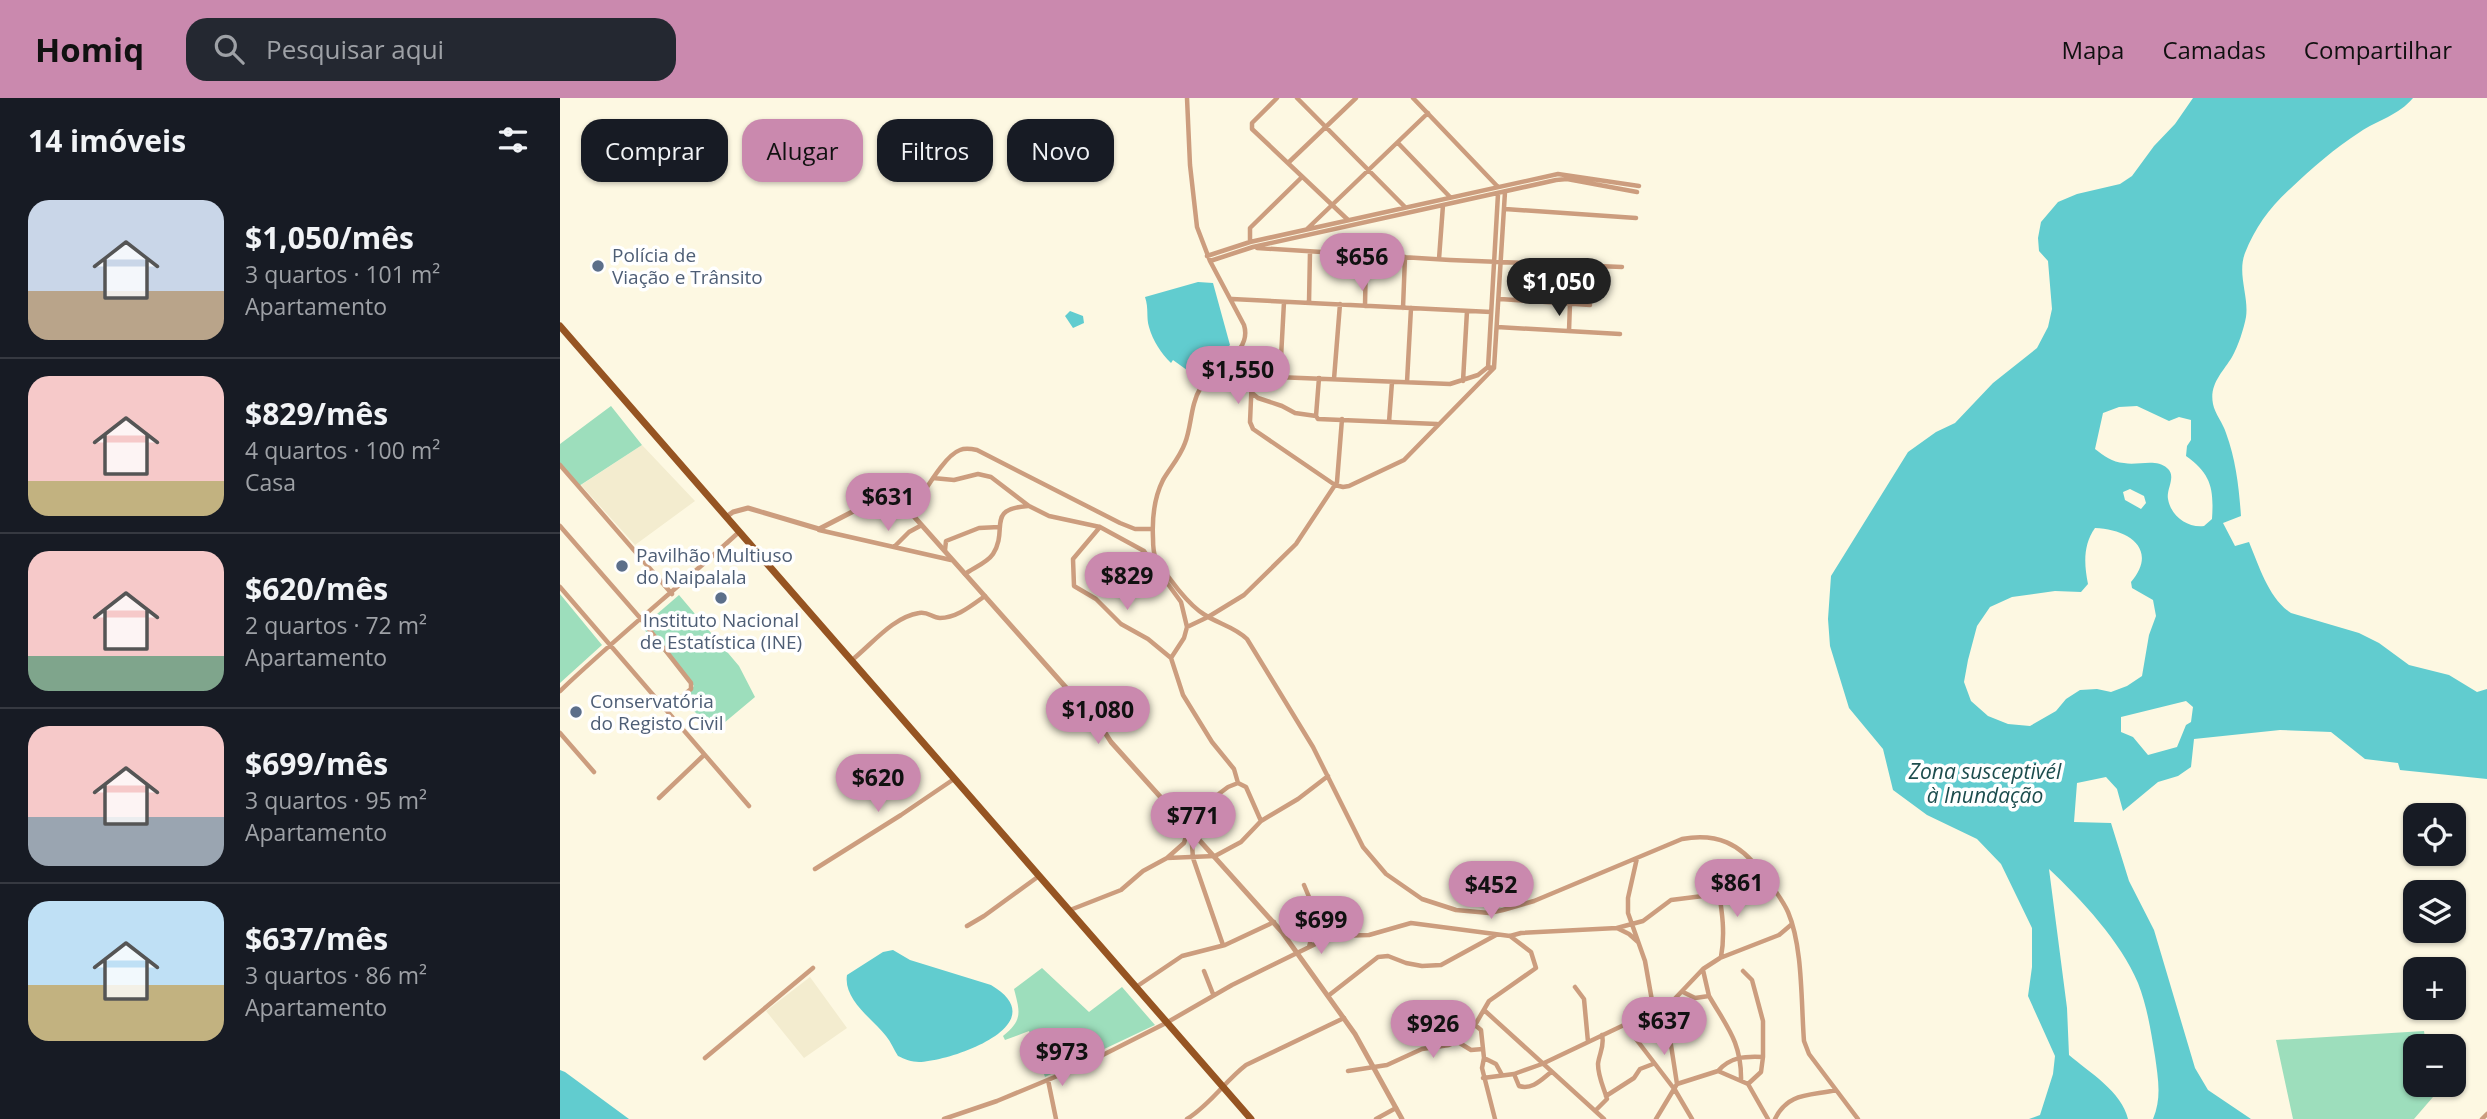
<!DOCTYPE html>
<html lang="pt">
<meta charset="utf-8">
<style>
:root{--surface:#171b24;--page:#242831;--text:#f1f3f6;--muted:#9ea1a6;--line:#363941;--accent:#ca89ae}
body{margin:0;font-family:"Open Sans",sans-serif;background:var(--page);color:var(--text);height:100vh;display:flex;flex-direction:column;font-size:26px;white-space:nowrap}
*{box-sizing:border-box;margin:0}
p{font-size:23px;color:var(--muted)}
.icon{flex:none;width:38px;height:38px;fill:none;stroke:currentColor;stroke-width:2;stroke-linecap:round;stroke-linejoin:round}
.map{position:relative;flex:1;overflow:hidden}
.sheet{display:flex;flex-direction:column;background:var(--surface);width:560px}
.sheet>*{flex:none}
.guide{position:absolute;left:21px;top:21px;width:665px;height:63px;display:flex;gap:14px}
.tools{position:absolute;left:1843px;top:705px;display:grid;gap:14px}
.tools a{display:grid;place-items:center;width:63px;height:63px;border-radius:14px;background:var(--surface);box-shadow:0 2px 5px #0004;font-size:35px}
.price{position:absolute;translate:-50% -60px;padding:0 16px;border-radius:24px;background:var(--accent);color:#111;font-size:23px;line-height:46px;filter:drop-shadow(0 2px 4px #0008)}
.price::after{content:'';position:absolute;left:50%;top:42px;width:21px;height:16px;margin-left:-10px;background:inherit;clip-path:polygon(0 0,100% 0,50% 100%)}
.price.active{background:#222;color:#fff}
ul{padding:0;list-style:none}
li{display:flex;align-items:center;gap:21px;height:175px;padding:0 28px}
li+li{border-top:2px solid var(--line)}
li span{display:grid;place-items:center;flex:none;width:196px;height:140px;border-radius:21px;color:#555}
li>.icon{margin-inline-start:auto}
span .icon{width:84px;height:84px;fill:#fffc;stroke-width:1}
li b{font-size:30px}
h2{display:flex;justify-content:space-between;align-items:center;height:84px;padding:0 28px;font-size:30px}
.chip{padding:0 24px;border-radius:21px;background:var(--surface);box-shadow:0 2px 5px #0004;font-size:24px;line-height:63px}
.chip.active{background:var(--accent);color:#111}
header{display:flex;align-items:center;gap:42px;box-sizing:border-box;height:98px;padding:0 35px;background:var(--accent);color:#111}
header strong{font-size:33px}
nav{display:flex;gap:38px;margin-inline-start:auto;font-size:24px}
.search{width:490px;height:63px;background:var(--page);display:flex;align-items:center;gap:18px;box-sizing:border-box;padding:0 24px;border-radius:21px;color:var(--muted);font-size:26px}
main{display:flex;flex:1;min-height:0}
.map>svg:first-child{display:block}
.built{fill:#f3eccf}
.green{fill:#9ddebc}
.water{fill:#61cccf;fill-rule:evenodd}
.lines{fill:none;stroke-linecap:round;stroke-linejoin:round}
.minor{stroke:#cc9d7e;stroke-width:4.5}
.tertiary{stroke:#cc9d7e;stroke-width:5}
.primary{stroke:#965422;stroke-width:7}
.service-dot{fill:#5c6f8a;stroke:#fff;stroke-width:2.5}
.labels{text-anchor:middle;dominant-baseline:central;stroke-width:7;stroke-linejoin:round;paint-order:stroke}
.service-label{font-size:19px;fill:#4e5e75;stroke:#fff;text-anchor:start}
.water-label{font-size:21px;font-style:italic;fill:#1d4d4e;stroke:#fff}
</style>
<header>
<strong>Homiq</strong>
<div class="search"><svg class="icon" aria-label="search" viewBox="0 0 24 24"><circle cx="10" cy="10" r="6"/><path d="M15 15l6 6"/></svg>Pesquisar aqui</div>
<nav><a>Mapa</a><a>Camadas</a><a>Compartilhar</a></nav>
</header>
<main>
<section class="sheet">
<h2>14 imóveis<svg class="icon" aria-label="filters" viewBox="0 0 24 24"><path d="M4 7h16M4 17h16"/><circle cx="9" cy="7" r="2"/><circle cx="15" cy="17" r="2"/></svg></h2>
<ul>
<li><span style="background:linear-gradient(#c9d6e8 65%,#b9a48a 0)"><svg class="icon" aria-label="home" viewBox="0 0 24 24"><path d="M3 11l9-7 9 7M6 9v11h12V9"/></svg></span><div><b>$1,050/mês</b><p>3 quartos · 101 m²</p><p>Apartamento</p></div></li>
<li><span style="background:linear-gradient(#f6c9c9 75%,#c2b280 0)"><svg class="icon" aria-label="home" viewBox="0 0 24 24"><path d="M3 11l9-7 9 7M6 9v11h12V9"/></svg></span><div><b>$829/mês</b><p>4 quartos · 100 m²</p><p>Casa</p></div></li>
<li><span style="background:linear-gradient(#f6c9c9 75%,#7fa58c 0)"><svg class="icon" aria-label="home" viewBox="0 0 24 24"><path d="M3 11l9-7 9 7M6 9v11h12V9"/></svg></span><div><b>$620/mês</b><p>2 quartos · 72 m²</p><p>Apartamento</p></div></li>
<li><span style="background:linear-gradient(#f6c9c9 65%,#9aa5b1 0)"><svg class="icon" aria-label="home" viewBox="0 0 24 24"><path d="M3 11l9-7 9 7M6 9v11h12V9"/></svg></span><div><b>$699/mês</b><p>3 quartos · 95 m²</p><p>Apartamento</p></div></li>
<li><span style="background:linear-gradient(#bfe0f5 60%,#c2b280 0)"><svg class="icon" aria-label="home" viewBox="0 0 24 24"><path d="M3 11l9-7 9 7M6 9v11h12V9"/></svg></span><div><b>$637/mês</b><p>3 quartos · 86 m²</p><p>Apartamento</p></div></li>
</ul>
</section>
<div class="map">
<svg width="1927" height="1021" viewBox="0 0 1927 1021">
<rect width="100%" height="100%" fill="#fdf8e2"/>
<path class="built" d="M82 347 135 403 75 447 21 387Z
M250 879 287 930 244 960 206 913Z"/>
<path class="green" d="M51 308 82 347 19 388 0 367V346Z
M0 496 42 547 0 585Z
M119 497 179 568 195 599 152 635 123 599 134 588 82 529Z
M482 870 529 914 562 889 595 927 485 979 469 933 445 942 443 938C463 922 460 914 454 891Z
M1864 933 1866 948H1855V987H1871L1873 999 1854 1021H1733L1716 942Z"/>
<path class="water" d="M1633 0H1853C1839 17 1818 22 1800 34 1775 50 1752 70 1730 91 1710 109 1695 130 1685 155 1677 176 1689 198 1686 219 1684 230 1678 249 1672 259 1663 274 1649 286 1653 306 1655 316 1663 325 1666 335 1676 362 1679 390 1681 418L1663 425 1675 448 1689 444C1699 468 1709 501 1731 515L1799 535 1819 545 1849 567 1889 577 1917 594 1927 591V681L1840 672 1838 665 1805 661 1771 634 1720 632 1634 641 1631 669 1618 678 1598 684 1563 713 1557 691 1546 679 1517 685 1514 724 1551 725 1569 783 1594 832 1635 970 1648 992 1691 1021H1593C1602 1000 1598 980 1595 958 1591 933 1587 908 1578 885 1561 844 1521 801 1489 771L1507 910 1509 957C1529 974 1562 994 1568 1021H1469L1480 1017 1493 976 1495 958 1468 898 1472 869V830L1441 766 1417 741 1367 717 1333 692 1323 651 1289 610 1270 548 1268 521 1271 478 1348 354 1376 334 1395 325 1433 285 1477 250 1488 229 1492 211 1488 163 1479 153 1478 140 1481 124 1498 104 1517 96 1560 86 1572 78 1594 48 1615 26ZM1577 308 1609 323 1619 319 1631 322V342L1627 348 1626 358C1651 376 1654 390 1652 421L1644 428C1627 430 1611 418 1608 401 1606 391 1617 378 1607 370 1596 360 1577 368 1564 365 1552 364 1544 358 1535 351L1543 315 1559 309ZM1570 391 1584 398 1586 405 1581 411 1565 402 1563 394ZM1535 430C1568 431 1599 451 1571 484L1572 490 1593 502 1596 518 1589 537 1582 578 1567 588 1551 594 1537 591 1520 592 1506 601 1496 613 1470 628 1448 626 1428 618 1411 603 1404 584 1408 562 1417 528 1430 509 1452 499 1495 493 1521 494 1528 486C1524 466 1523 447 1535 430ZM1626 603 1633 609 1631 624 1626 627 1617 649 1588 657 1573 639 1561 634V619Z
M638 184 653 185 670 247 640 278 631 275 613 262 611 265C601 255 593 243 589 229 586 219 589 211 585 199Z
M510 213 523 218 524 225 513 230 505 218Z
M333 852 350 862 431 887C497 926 393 963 359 964 352 964 344 961 338 958 334 952 331 944 326 938 313 921 283 902 287 877L323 854Z
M0 972 5 974 69 1021H0Z"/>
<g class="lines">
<path class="minor" d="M627 0 630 67 637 129 650 163 684 227C693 256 652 268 641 289 630 307 632 327 625 345 620 359 610 370 603 382 594 400 592 420 593 440 593 447 593 455 596 461 607 478 628 507 645 517 659 526 675 529 687 541L753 649 803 749 826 776 862 801 896 812 929 815 943 812 974 803 1122 741C1157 735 1180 745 1201 774 1210 786 1222 800 1228 814 1243 849 1241 905 1244 943L1249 956 1298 1021
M717 0 692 25V31L787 121
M737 0 845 109
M853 0 938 89
M838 45 890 99
M728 65 796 0
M945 111 1076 120
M747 131 868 15
M690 144V130L742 79
M697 150 890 162 1062 169
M647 158 690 144 998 76 1079 88
M879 161 883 107
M650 163 693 149 996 82 1007 81 1077 94
M672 201 931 214
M940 201 1030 207
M994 204 997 165
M749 205 750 154
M805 208 806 157
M843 210 845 159
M937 229 1060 236
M1009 233 1010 205
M661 269 669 274 692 278 890 286 918 277 928 269 933 270
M928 270 938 96
M692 278 690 324 693 331 775 387 783 389 789 388 844 362 934 270 945 94
M720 278 724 204
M759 280 756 318 758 321 877 326
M774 281 780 206
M903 283 907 213
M847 284 851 210
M692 295 698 300 722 308 735 315 756 318
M829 324 832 284
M0 367 112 496
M373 380 394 382 418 376 431 379 469 408 489 418 540 429 584 453 621 504 627 529 624 540 611 560
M350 415C362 399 383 358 400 352 405 350 412 351 417 352L560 425 575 431H592
M0 428 81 521 131 585V591L106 612
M540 429 513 461 514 488 536 501 561 526 588 541 611 560 623 597 652 644 674 671 678 685 686 689 701 723
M259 432 391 462
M334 449 349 434 360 428
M385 452 386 443 419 430 439 429
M405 476C413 470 427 465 433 456 449 431 425 411 468 408
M539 488 591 460
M0 489 189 708
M627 529 648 519 684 497 736 446 777 384 782 321
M292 562C312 546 333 519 359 515 368 513 372 520 380 520 397 520 412 507 425 498
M0 593C58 538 120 488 179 434
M0 635 34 674
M99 700 144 657
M631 734 633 760 663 847
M607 760 655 758 681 744 701 723 738 701 768 678
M1077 760 1068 800V815L1085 863 1094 914 1111 947 1117 986 1096 1021
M255 771 341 717 394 681
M1157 781C1161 808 1166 832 1161 859
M744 787 757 818 749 849
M510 812 561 792 583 773 607 760 624 745 631 722 636 713 668 689 678 685
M407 828 424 818 479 778
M1057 830 1083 823 1111 802 1159 796
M775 838 809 837 851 825 950 838 961 835 1057 830 1069 836 1078 844
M1143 872 1149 898
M644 873 653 896
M1183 873 1192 882 1203 923V959L1201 974 1188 986
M576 889 622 858 665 847 714 824
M1015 889 1024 901 1028 944
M1123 894 1135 900 1149 898C1167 929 1182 945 1181 983
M768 898 818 859 828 858 846 865 862 868 881 867 936 837
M924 912 1044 1021
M915 927 921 932 924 960 922 970 935 1021
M1076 941 1115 992 1132 1021
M898 944 911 952 923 951
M145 960 253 870
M924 960 936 966 942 977
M788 973 827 967 862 951 889 947 898 943 915 927 929 903 976 870 971 854 950 838
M1158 973C1170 959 1185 958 1203 959
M954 976 959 988C972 992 981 982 991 974
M923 980 954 976 982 966 1064 927 1106 910 1143 871 1160 860 1219 837 1232 826
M488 982 496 1021
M1117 986 1158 973 1188 986 1208 1021
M1046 998 1074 980 1080 971 1093 966
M1035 1013 1047 1001C1044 990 1038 979 1038 966 1039 956 1045 948 1042 937
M384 1021 437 1003 519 969 606 925 672 887 782 833 789 825 788 811
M627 1021C651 1006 664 984 686 967L784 920
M816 1021 836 1010
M1215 1021C1228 994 1250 998 1276 992
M1922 1021 1927 1016"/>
<path class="tertiary" d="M166 419 173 414 188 410 259 431 321 399 342 405 542 630 551 644 722 834 795 936 842 1021"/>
<path class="primary" d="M0 228 691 1021"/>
</g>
<g class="service-dot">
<circle cx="38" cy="168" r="7"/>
<circle cx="62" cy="468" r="7"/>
<circle cx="161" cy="500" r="7"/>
<circle cx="16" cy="614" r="7"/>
</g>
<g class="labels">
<g class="service-label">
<text x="52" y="157">Polícia de<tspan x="52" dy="22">Viação e Trânsito</tspan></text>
<text x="76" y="457">Pavilhão Multiuso<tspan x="76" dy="22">do Naipalala</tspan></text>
<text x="161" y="522" text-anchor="middle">Instituto Nacional<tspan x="161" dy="22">de Estatística (INE)</tspan></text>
<text x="30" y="603">Conservatória<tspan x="30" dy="22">do Registo Civil</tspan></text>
</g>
<g class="water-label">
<text x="1425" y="673">Zona susceptivél<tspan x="1425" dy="24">à Inundação</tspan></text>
</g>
</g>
</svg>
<div class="tools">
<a><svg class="icon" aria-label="locate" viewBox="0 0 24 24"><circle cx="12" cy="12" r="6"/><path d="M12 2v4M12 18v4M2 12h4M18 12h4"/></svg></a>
<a><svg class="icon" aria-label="layers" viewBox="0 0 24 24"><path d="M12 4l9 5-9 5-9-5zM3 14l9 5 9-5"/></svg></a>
<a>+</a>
<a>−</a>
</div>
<b class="price" style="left:802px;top:195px">$656</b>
<b class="price active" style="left:999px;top:220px">$1,050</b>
<b class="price" style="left:678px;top:308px">$1,550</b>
<b class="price" style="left:328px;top:435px">$631</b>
<b class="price" style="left:567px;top:514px">$829</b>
<b class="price" style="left:538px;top:648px">$1,080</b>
<b class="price" style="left:318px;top:716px">$620</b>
<b class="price" style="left:633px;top:754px">$771</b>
<b class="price" style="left:1177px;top:821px">$861</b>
<b class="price" style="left:931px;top:823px">$452</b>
<b class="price" style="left:761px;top:858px">$699</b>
<b class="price" style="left:1104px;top:959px">$637</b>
<b class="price" style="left:873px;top:962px">$926</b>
<b class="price" style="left:502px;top:990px">$973</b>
<div class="guide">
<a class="chip">Comprar</a>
<a class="chip active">Alugar</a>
<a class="chip">Filtros</a>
<a class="chip">Novo</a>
</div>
</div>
</main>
